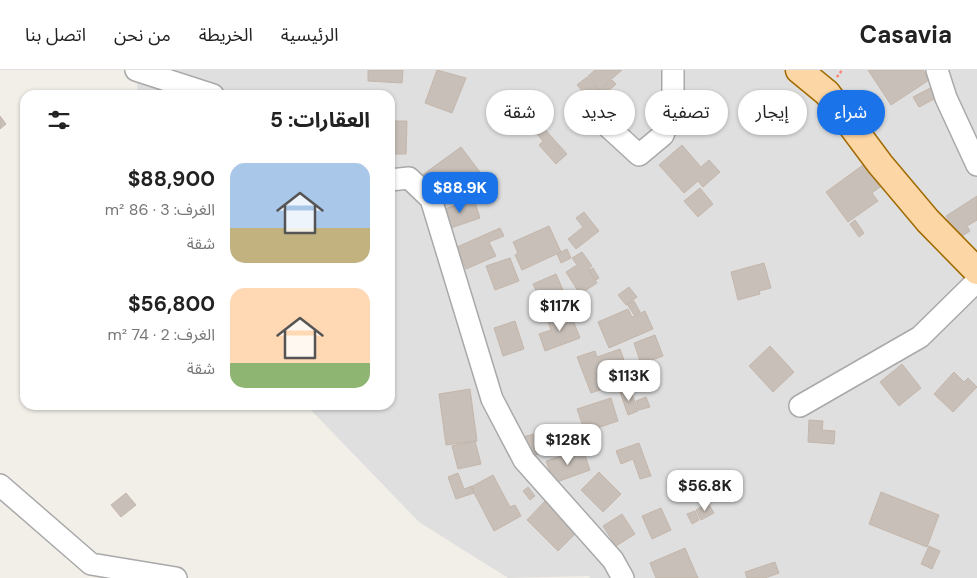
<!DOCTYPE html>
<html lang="ar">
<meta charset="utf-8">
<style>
:root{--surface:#fff;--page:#f6f6f6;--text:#222;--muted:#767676;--line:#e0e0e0;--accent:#1a73e8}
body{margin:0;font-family:"DM Sans","Noto Sans Arabic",sans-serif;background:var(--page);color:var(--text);direction:rtl;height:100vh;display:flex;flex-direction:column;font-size:19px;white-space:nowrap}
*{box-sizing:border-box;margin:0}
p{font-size:16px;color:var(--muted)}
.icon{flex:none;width:28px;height:28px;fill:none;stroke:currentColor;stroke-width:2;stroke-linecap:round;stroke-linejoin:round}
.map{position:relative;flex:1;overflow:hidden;direction:ltr}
.drawer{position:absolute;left:20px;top:20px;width:375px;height:320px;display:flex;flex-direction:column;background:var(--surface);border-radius:15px;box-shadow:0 1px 4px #0004;direction:rtl}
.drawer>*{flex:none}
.banner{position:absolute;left:410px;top:20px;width:475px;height:45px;direction:rtl;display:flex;gap:10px}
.price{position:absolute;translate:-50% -42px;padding:0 11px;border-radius:10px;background:#fff;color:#222;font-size:16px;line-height:32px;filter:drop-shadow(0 1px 2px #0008)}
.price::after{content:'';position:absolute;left:50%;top:30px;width:15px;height:11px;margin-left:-8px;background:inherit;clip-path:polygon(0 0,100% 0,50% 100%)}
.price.on{background:var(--accent);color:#fff}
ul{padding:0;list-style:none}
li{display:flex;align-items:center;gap:15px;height:125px;padding:0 25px}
li span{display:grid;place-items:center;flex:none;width:140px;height:100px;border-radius:15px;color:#555}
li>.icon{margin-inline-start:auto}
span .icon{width:60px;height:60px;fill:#fffc;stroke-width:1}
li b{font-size:21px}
h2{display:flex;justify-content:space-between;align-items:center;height:60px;padding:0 25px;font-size:21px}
.tag{padding:0 18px;border-radius:22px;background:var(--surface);box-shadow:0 1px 4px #0004;font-size:18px;line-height:45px}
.tag.on{background:var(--accent);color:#fff}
header{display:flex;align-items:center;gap:30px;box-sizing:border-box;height:70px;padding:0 25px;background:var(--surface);border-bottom:1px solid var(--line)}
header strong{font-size:24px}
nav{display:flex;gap:28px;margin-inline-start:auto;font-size:18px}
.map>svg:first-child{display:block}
.residential{fill:#e0dfdf}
.building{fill:#c7bfb8;stroke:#c4b6ab}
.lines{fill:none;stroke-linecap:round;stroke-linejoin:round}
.minor-casing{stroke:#a9a9a9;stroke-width:24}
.major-casing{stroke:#a06b00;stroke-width:29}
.path{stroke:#fa8072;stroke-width:2.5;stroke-dasharray:2.5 2.5;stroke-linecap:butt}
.minor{stroke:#fff;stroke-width:21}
.major{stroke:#fcd6a4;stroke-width:26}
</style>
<header>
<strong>Casavia</strong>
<nav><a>الرئيسية</a><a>الخريطة</a><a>من نحن</a><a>اتصل بنا</a></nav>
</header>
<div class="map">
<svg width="977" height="508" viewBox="0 0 977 508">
<rect width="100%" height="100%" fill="#f2efe9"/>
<path class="residential" d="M136 0H977V508H590L589 506 508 508 419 452 306 335H390V25H138Z"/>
<path class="building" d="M368 0H403L402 13 368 11Z
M437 0 466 8 452 43 425 33Z
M595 0H622L599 20 588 6Z
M868 0H923L929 10 891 35Z
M587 7 599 21 612 10 616 14 594 34 577 15Z
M934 16 940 26 919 37 913 27Z
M0 46 6 54 0 59Z
M392 51H407L406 84H390V54L392 55Z
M542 56 567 84 556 94 539 75 543 71 535 62Z
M682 75 701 97 709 90 720 102 703 117 698 111 684 123 659 95Z
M461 77 483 106 442 135 421 106Z
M863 95 880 117 872 123 878 131 848 152 826 122Z
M700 118 713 134 698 147 684 131Z
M977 126V150L967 156 970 161 959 168 946 146Z
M474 129 480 148 445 160 439 141Z
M584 142 599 161 576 179 568 169 583 157 576 148Z
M855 150 864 163 859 167 850 154Z
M549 156 561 182 522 200 515 185 518 183 513 172Z
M500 158 504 166 489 172 496 186 466 199 457 177Z
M567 179 571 188 561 193 557 184Z
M582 182 592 196 588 199 597 213 580 224 566 202 577 195 572 188Z
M510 188 519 211 495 220 486 196Z
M764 193 771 218 759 221 760 224 738 230 731 202Z
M593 198 599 208 596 210 589 200Z
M556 204 566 227 543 237 533 214Z
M629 217 637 227 626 235 618 225Z
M634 231 640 242 634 245 627 234Z
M628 239 632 247 645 241 653 259 609 278 598 252Z
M570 242 580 268 545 281 539 264 551 260 547 250Z
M515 251 524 279 503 286 494 258Z
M655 265 663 286 641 294 634 273Z
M770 276 794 302 773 322 749 296Z
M620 279 631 309 591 323 577 287 595 281 597 287Z
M902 294 921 318 899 336 880 312Z
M954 302 964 312 968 308 977 317 953 342 934 324Z
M630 318 638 341 628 345 620 322Z
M470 319 477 371 446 375 439 324Z
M646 327 650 337 639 340 636 331Z
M611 328 618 351 585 362 577 339Z
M809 350 823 351 822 360 835 361 834 374 808 372Z
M556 358 561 377 525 388 519 368Z
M475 371 481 394 458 399 452 376Z
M639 373 651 406 640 409 633 389 621 394 616 381Z
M583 379 590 400 554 413 546 391Z
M599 402 621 424 603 442 581 420Z
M458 403 464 419 472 416 474 423 456 429 448 407Z
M493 405 510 437 515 435 521 446 494 461 471 417Z
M528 417 535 426 530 430 523 421Z
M881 422 939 445 927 477 869 454Z
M126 423 136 435 121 447 111 435Z
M547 429 579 460 558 481 527 450Z
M708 433 714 443 701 450 696 440Z
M661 438 671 460 652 469 642 446Z
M695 441 699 450 692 454 687 444Z
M622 444 635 464 616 476 603 456Z
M929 476 940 481 932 499 921 494Z
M685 478 698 508H656L650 493Z
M775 492 779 503 765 508H747L745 502Z"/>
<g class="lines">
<g class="minor-casing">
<path id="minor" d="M136 0 213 25
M937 0 946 28 977 95
M591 41 639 85 663 65 673 39V0
M390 110 409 108 431 129 492 329 524 390 613 490 623 508
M800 336 920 267 977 211
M0 415 91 494 176 508"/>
</g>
<g class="major-casing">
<path id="major" d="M799 0 827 23 880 94 928 151 977 201"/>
</g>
<path class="path" d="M837 7 842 0"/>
<use href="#minor" class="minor"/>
<use href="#major" class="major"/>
</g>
</svg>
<b class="price on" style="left:460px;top:144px">$88.9K</b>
<b class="price" style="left:560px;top:262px">$117K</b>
<b class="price" style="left:629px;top:332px">$113K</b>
<b class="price" style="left:568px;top:396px">$128K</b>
<b class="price" style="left:705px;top:442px">$56.8K</b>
<div class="banner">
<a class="tag on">شراء</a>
<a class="tag">إيجار</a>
<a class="tag">تصفية</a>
<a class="tag">جديد</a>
<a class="tag">شقة</a>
</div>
<section class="drawer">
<h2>العقارات: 5<svg class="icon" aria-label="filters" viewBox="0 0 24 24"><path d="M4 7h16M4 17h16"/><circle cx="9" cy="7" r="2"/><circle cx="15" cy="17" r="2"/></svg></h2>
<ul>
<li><span style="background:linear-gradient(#a9c7e8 65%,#c2b280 0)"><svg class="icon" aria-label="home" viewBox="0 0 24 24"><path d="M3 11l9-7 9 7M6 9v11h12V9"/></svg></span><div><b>$88,900</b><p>الغرف: 3 · 86 m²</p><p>شقة</p></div></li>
<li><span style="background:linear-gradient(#ffd9b3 75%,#8fb573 0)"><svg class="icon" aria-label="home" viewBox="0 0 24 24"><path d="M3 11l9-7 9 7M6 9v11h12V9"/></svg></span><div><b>$56,800</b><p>الغرف: 2 · 74 m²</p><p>شقة</p></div></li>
</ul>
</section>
</div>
